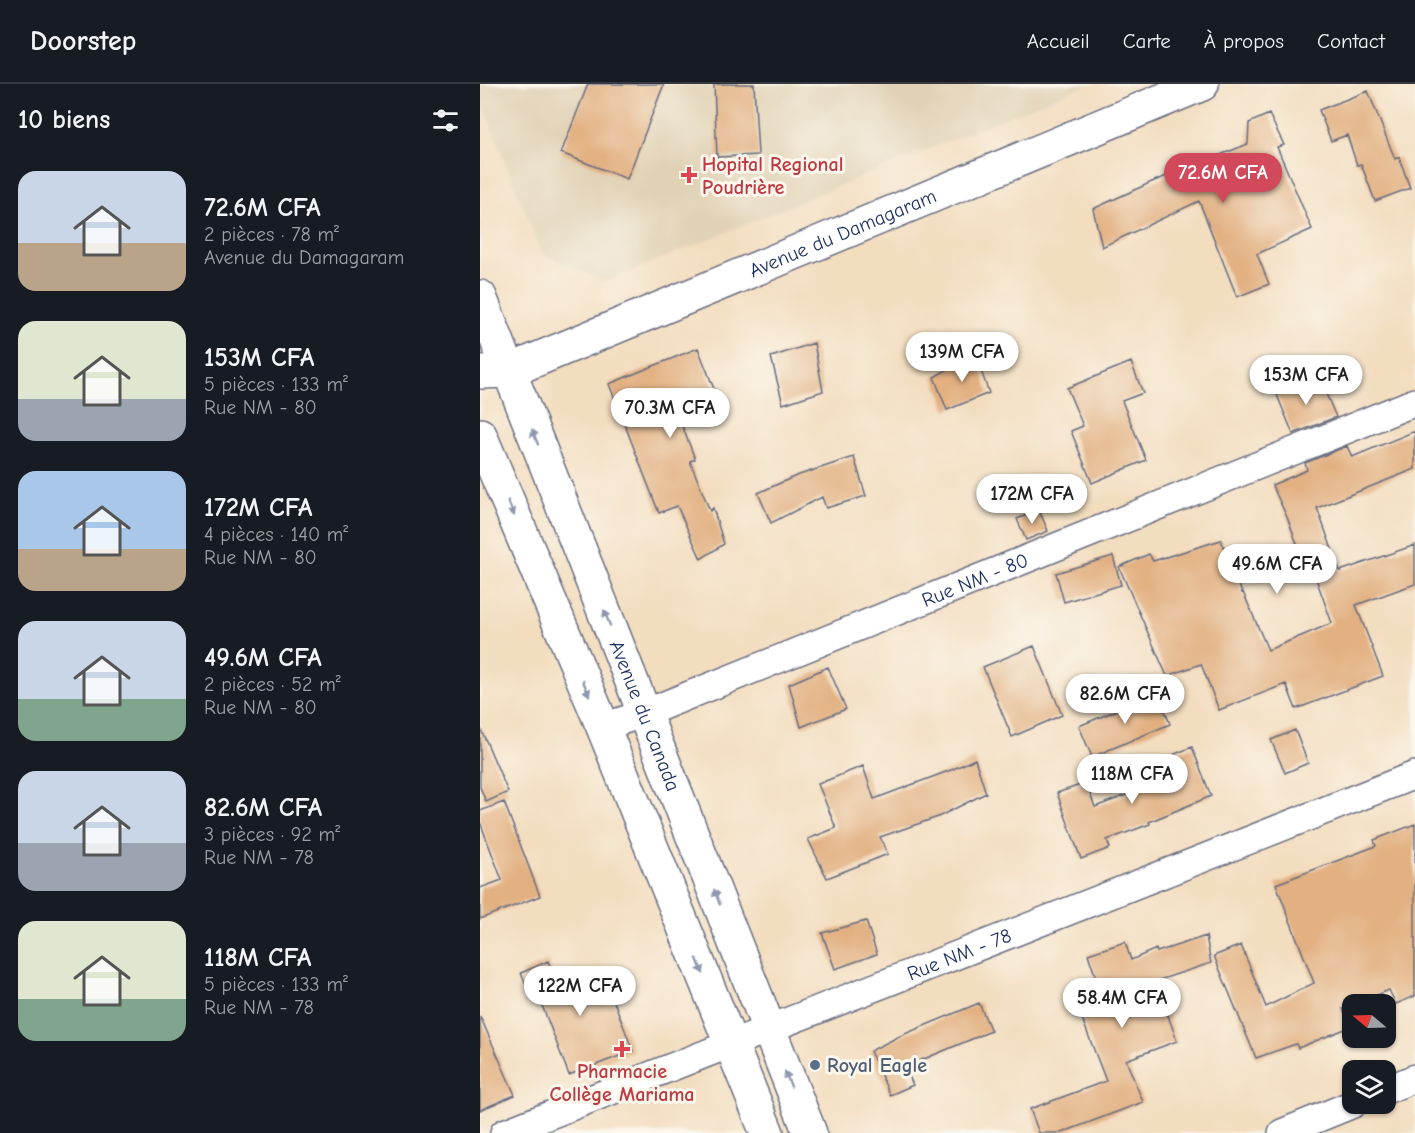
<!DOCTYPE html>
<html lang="fr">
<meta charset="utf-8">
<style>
:root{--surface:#171b24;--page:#242831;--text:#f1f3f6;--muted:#9ea1a6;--line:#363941;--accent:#d1495b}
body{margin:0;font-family:"Comic Neue",sans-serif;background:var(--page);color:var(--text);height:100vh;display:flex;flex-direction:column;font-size:22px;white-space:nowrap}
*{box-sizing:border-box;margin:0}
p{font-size:20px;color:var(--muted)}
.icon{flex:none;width:33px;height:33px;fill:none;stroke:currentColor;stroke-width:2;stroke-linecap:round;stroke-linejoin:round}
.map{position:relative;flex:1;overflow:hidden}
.drawer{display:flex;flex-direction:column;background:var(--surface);width:480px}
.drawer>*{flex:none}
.needle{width:39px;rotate:289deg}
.tools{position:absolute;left:862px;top:910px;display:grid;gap:12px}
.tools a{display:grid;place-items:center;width:54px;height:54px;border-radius:12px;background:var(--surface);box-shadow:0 2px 4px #0004;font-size:30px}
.price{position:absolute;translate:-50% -51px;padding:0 14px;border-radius:21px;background:#fff;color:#222;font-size:20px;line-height:39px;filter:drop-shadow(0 2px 3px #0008)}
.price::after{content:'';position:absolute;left:50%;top:36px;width:18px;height:14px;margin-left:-9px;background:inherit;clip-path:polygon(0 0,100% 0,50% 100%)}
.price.on{background:var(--accent);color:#fff}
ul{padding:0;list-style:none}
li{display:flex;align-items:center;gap:18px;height:150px;padding:0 18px}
li span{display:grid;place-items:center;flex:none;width:168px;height:120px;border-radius:18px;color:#555}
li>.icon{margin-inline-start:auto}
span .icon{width:72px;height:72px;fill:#fffc;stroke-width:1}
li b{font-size:26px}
h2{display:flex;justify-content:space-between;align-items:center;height:72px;padding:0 18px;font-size:26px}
header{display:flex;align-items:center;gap:36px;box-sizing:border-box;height:84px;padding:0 30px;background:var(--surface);border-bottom:2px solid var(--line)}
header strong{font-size:28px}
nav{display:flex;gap:33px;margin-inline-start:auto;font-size:21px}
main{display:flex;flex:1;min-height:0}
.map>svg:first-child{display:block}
.built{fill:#e1d2b6}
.building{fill:#e2b081}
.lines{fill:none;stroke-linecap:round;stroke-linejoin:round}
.minor-casing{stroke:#676c80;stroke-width:30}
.tertiary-casing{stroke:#676c80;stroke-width:36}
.minor{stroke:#fff;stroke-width:27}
.tertiary{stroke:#fff;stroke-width:33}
.oneway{fill:#8d97ae}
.health-dot{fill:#e0444e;stroke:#fbf7ec;stroke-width:2}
.service-dot{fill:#5c6f8a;stroke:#fbf7ec;stroke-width:2}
.labels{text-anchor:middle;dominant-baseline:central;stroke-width:6;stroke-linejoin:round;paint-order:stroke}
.health-label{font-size:20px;font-weight:bold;fill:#be3a42;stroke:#fbf7ec;text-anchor:start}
.street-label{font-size:20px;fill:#1b2f5e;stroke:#fbf7ec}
.service-label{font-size:20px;font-weight:bold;fill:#4e5e75;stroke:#fbf7ec;text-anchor:start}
</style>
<header>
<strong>Doorstep</strong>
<nav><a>Accueil</a><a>Carte</a><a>À propos</a><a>Contact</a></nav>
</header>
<main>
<section class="drawer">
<h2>10 biens<svg class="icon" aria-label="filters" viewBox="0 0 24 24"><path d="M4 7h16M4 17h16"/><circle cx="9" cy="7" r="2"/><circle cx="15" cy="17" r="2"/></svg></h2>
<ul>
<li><span style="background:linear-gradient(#c9d6e8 60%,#b9a48a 0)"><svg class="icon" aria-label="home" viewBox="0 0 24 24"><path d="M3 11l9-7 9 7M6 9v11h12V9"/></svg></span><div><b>72.6M CFA</b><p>2 pièces · 78 m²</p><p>Avenue du Damagaram</p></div></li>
<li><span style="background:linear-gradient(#dfe7d0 65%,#9aa5b1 0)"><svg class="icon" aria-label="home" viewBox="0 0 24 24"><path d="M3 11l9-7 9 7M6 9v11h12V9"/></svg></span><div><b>153M CFA</b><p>5 pièces · 133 m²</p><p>Rue NM - 80</p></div></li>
<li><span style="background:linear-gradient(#a9c7e8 65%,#b9a48a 0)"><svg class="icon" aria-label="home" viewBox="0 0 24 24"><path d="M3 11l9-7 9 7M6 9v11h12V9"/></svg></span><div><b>172M CFA</b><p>4 pièces · 140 m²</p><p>Rue NM - 80</p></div></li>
<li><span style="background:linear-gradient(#c9d6e8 65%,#7fa58c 0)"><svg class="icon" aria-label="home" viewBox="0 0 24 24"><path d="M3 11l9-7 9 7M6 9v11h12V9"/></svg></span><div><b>49.6M CFA</b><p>2 pièces · 52 m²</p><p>Rue NM - 80</p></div></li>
<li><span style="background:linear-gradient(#c9d6e8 60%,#9aa5b1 0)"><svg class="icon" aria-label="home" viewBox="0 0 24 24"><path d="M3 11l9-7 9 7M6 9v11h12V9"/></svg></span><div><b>82.6M CFA</b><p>3 pièces · 92 m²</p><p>Rue NM - 78</p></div></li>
<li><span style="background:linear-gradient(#dfe7d0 65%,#7fa58c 0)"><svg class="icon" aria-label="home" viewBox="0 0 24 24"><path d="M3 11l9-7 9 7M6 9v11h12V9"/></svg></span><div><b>118M CFA</b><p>5 pièces · 133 m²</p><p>Rue NM - 78</p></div></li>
</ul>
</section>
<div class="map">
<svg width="935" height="1049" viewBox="0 0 935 1049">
<rect width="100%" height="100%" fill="#fbf7ec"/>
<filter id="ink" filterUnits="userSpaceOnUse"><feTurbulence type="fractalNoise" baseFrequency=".0167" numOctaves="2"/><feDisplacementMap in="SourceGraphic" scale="12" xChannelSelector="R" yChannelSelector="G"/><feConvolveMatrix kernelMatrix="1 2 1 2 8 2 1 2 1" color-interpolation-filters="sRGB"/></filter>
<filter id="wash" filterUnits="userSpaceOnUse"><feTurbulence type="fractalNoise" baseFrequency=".008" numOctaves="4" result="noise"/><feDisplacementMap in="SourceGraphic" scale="24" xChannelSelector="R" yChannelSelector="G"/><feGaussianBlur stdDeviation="1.35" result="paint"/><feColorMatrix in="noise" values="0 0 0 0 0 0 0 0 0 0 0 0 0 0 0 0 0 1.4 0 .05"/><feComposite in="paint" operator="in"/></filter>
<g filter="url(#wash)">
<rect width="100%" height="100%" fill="#f3ddbf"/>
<path class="built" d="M0 0H608L125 198 62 169 0 13Z"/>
<g id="blocks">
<path class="building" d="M108 0H184L147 95 81 69Z
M234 0H274L278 71 237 73Z
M888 7 915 75 919 73 930 104 895 117 881 80 877 81 867 51 851 57 839 26Z
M789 30 804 61 797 63 832 145 777 170 789 200 757 213 719 117 622 163 613 125 674 97 768 60 769 39Z
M334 259 343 307 303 320 291 273Z
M218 264 238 315 198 331 215 375 210 377 230 427 233 424 244 460 221 475 197 422 179 429 129 300Z
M495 270 509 309 467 326 454 293Z
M651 278 663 309 642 317 666 376 612 399 591 347 603 342 587 304Z
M839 293 856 333 813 350 797 311Z
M935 347V385L837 424 860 487 935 461V500L876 521 903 592 816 625 806 600 739 626 721 580 687 592 639 483 669 470 673 477 741 456 762 509 763 508 788 566 852 539 826 467 820 468 807 433 792 401 827 386 825 379 867 362 872 373Z
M374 373 386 412 346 424 342 413 291 439 278 409 316 392Z
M559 426 568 447 546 456 537 435Z
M633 472 641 501 584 518 576 489Z
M554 562 582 631 532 653 503 583Z
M348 583 366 625 321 643 309 600Z
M678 609 690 640 612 673 599 642Z
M0 643 28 708 6 718 0 703Z
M815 646 828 679 805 689 791 656Z
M712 663 731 712 669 738 670 740 627 756 630 764 601 775 577 709 606 699 615 723 691 694 683 675Z
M495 675 506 709 458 733 400 753 408 770 347 794 328 755 356 744 338 700 383 682 394 715 471 686Z
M24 718 60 812 0 835V804L22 796 0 738V727Z
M935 740V912L916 920 909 906 863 925 870 943 818 964 816 960 776 974 734 872 761 861 786 923 834 899 796 800 896 762 894 756Z
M386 837 397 870 355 885 342 849Z
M726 852 731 879 676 897 697 957 646 976 663 1018 581 1049H559L550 1025 626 997 599 927 624 918 608 870 645 858 651 876 676 865 677 868Z
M68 877 79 903 122 886 153 967 89 991 58 911 51 914 41 889Z
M499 919 511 947 425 983 433 1001 410 1011 390 967 420 952Z
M0 932 35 1011 0 1026Z"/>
</g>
</g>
<g filter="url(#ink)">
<use href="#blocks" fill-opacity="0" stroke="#676c80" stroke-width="1.5"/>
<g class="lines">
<g class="minor-casing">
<g id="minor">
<path id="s1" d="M123 643 165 629 935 318"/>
<path d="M906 1006 935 994"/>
<path id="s2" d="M24 1049 935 691"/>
<path d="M802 1049 873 1020"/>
</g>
</g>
<g class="tertiary-casing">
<g id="tertiary">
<path id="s3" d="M0 213 330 1049"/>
<path id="s4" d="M0 288 29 287 722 0"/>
<path d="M0 351 123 643 287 1049"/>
</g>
</g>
<use href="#minor" class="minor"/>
<use href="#tertiary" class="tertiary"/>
</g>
<defs><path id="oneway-solid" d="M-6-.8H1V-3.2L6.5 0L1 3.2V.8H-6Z" transform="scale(1.5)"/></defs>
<g class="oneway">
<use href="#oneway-solid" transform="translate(55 353) rotate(-112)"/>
<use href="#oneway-solid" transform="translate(31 424) rotate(67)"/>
<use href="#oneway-solid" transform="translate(127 534) rotate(-112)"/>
<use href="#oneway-solid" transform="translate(106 604) rotate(67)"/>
<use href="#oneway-solid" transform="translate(237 813) rotate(-111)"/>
<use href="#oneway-solid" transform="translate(220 882) rotate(68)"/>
<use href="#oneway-solid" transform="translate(308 995) rotate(-112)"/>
</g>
</g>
<g class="health-dot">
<path d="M206 82h6v6h6v6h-6v6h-6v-6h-6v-6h6z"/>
<path d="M139 956h6v6h6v6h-6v6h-6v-6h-6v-6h6z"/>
</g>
<circle class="service-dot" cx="335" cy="981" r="6"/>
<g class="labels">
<g class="health-label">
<text x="222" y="80">Hopital Regional<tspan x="222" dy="23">Poudrière</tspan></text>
<text x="142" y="987" text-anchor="middle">Pharmacie<tspan x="142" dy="23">Collège Mariama</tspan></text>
</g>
<g class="street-label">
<text stroke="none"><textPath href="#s4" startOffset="390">Avenue du Damagaram</textPath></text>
<text stroke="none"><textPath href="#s1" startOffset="400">Rue NM - 80</textPath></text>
<text stroke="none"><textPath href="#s3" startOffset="450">Avenue du Canada</textPath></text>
<text stroke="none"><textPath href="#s2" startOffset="489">Rue NM - 78</textPath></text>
</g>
<g class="service-label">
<text x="347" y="981">Royal Eagle</text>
</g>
</g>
</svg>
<div class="tools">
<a><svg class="needle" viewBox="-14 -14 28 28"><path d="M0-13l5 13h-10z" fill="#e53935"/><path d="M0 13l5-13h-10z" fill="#9ea1a6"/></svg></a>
<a><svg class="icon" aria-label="layers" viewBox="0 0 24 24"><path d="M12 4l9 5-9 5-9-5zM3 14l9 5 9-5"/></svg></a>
</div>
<b class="price on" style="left:743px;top:120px">72.6M CFA</b>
<b class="price" style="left:482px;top:299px">139M CFA</b>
<b class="price" style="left:826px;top:322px">153M CFA</b>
<b class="price" style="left:190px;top:355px">70.3M CFA</b>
<b class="price" style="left:552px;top:441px">172M CFA</b>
<b class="price" style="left:797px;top:511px">49.6M CFA</b>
<b class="price" style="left:645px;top:641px">82.6M CFA</b>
<b class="price" style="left:652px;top:721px">118M CFA</b>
<b class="price" style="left:100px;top:933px">122M CFA</b>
<b class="price" style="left:642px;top:945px">58.4M CFA</b>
</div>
</main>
